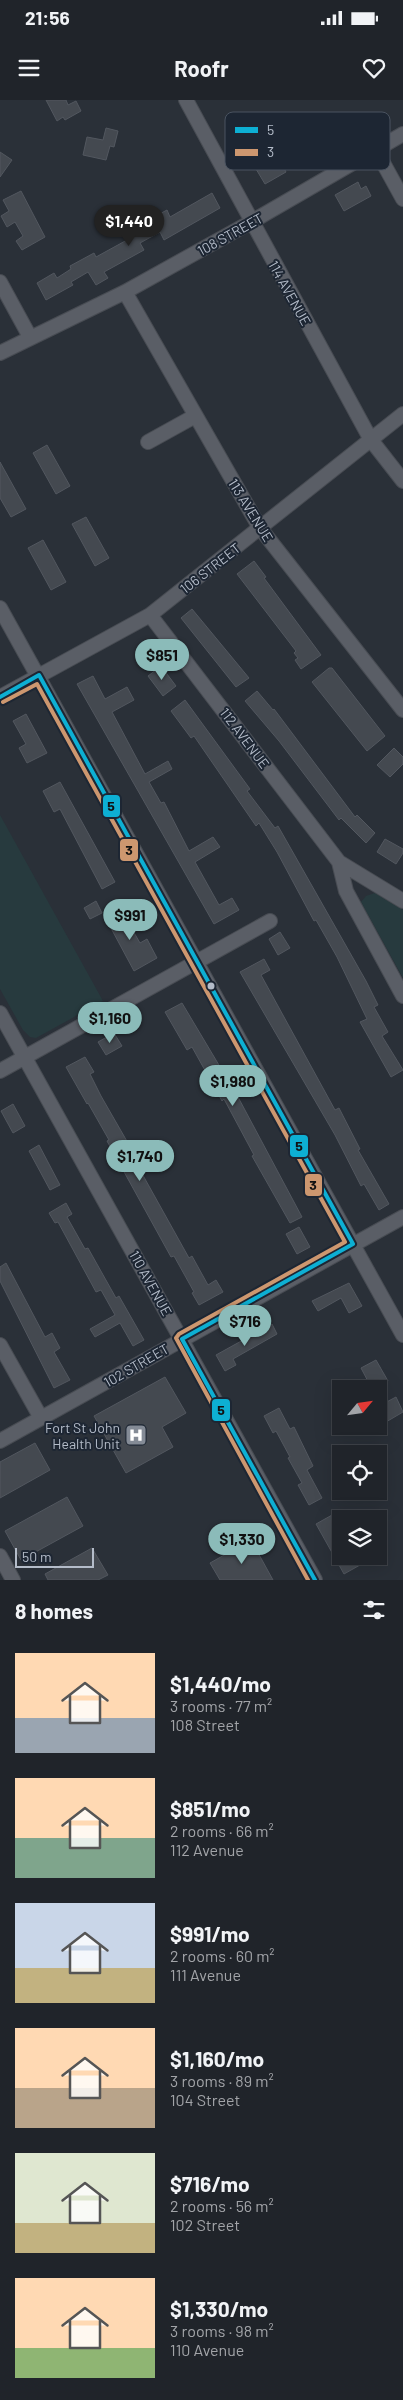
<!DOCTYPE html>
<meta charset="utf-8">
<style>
:root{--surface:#20242a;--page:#2d3036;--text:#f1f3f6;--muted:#a2a4a8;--line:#3d4147;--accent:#8bbbb9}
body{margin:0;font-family:Barlow,sans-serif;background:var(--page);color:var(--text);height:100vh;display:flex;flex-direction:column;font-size:19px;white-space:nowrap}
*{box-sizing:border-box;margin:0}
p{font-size:16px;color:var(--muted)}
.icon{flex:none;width:28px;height:28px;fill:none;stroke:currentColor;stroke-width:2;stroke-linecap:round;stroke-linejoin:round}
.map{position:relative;height:1480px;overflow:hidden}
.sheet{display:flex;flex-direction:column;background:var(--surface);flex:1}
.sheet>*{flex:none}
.needle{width:32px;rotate:61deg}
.buttons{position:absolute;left:332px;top:1280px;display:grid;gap:10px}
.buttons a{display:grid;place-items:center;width:55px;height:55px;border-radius:0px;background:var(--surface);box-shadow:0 5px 20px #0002,0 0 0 1px var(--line);font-size:25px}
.scale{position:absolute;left:15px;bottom:12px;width:79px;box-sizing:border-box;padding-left:5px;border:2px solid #b4bcc9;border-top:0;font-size:14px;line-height:18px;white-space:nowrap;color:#b4bcc9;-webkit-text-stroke:4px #1d2633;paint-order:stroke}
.price{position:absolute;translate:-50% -42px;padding:0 11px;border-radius:18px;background:var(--accent);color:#111;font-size:16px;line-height:32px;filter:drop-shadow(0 1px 2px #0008)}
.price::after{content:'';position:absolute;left:50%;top:30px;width:15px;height:11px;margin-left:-8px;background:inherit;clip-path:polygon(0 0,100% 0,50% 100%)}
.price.current{background:#222;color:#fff}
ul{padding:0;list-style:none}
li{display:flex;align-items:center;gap:15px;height:125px;padding:0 15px}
li span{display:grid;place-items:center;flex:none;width:140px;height:100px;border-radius:0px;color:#555}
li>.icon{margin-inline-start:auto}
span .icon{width:60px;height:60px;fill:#fffc;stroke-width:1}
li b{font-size:21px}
h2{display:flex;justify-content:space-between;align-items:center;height:60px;padding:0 15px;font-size:21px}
.status{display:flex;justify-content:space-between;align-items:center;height:35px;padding:0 25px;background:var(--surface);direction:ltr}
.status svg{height:14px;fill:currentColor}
header{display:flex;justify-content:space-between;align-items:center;height:65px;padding:0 15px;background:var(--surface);font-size:22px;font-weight:700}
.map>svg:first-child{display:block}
.green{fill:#273a3e}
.building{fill:#444950;stroke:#52575f}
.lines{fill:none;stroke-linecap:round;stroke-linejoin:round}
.minor-casing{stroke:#484c53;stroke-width:16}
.minor{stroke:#5a5e66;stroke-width:14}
.bus-1-casing{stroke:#1d2633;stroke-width:8}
.bus-2-casing{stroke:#1d2633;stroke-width:8}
.bus-1{stroke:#0dafd3;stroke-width:4}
.bus-2{stroke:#cd976f;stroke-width:4}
.bus-dot{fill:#b4bcc9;stroke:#1d2633;stroke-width:2}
.labels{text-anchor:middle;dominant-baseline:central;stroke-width:4;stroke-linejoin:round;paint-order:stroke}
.street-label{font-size:14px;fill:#b4bcc9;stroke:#1d2633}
.poi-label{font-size:14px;fill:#b4bcc9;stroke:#1d2633;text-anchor:end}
.key{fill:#1d2633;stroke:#4a5360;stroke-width:1}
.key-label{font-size:14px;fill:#b4bcc9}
.line-badge{stroke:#1d2633;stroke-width:2}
.pale-badge-label{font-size:14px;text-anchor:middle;font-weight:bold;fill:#111}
</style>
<div class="status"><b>21:56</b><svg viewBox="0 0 49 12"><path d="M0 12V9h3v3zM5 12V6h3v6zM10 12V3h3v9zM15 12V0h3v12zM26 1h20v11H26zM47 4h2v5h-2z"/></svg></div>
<header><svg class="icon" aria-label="menu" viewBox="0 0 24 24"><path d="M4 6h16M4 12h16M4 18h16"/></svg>Roofr<svg class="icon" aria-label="heart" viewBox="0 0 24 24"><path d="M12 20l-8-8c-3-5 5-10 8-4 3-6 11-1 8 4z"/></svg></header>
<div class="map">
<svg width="403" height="1480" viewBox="0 0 403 1480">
<rect width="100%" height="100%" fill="#2a3038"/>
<path class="green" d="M0 715 103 901 36 938 30 937 23 930 0 889Z
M375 793 403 810V878L361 802 366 796Z"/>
<path class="building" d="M46 0H66L68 5 76 1 81 11 65 20 63 17 57 21Z
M106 28 118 31 114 47 110 46 106 60 83 55 87 37 103 40Z
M0 52 12 60 0 77Z
M278 57 286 72 265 84 256 69Z
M358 82 361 89 366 86 371 96 344 111 335 95Z
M21 91 45 137 22 150 16 141 23 136 15 122 7 127 1 116 9 111 3 100Z
M212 93 220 108 164 140 160 132 140 143 144 150 104 172 108 178 96 185 88 172 71 182 73 185 46 200 37 183 54 173 57 178 71 169 70 166 94 153 96 157 147 129 143 123 167 110 170 117Z
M47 345 70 386 56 394 33 353Z
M0 362 26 409 11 417 0 398Z
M86 417 109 458 95 466 72 424Z
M43 440 66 482 51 490 28 448Z
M254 461 266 477 264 478 321 555 301 569 295 560 298 558 294 553 296 551 237 474Z
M192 509 249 578 236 587 181 518Z
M161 566 176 586 163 596 148 576Z
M329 568H332L385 636 367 651 312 582Z
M93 576 105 599 127 587 134 600 112 612 145 674 168 661 172 669 149 682 161 703 164 702 189 751 213 737 220 747 195 762 219 805 232 798 239 810 214 824 77 584Z
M257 591 273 610 274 609 355 717 357 715 375 733 366 743 341 718 339 720 279 641 245 601Z
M185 600 250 689 247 691 275 728 278 726 366 881 378 905 374 907 388 932 382 936 403 970 391 977 360 922 367 919 337 857 316 820 314 821 277 752 259 723 256 726 194 636 191 638 171 611Z
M26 614 47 653 27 663 19 648 26 644 13 621Z
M394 648 403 657V664L390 677 377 665Z
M60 682 115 782 102 789 60 709 54 712 43 691Z
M385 739 403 749V753L396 764 377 752Z
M96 801 102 813 90 819 84 808Z
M120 808 140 843 147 839 157 858 134 871 105 817Z
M280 832 290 848 278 855 269 839Z
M264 859 270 870 261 875 335 1010 339 1008 360 1049 358 1050 389 1104 379 1110 364 1084 361 1086 335 1035 240 872Z
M182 903 238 997 302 1117 290 1123 252 1056 254 1055 224 999 222 1001 192 947 187 950 165 912Z
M114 933 122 946 106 955 98 942Z
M85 957 94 972 90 974 101 996 132 1050 130 1052 189 1158 192 1156 208 1185 216 1180 223 1192 199 1205 192 1193 194 1192 174 1156 171 1157 107 1041 109 1040 88 1003 87 1004 66 967Z
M13 1004 25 1026 13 1033 1 1011Z
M39 1045 60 1085 50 1090 29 1051Z
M66 1103 72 1114 67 1117 85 1149 88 1148 116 1198 119 1196 144 1240 133 1246 120 1223 95 1237 90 1229 115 1215 101 1190 96 1192 58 1122 55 1123 49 1113Z
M299 1127 310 1147 297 1154 286 1134Z
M6 1163 45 1237 52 1233 60 1248 54 1252 70 1280 54 1288 0 1181V1167Z
M349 1183 362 1206 349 1213 341 1198 318 1211 312 1201Z
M272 1224 277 1234 233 1259 236 1265 225 1271 216 1255Z
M376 1260 388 1281 372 1289 361 1268Z
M165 1277 186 1313 162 1327 173 1347 126 1373 94 1316Z
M396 1297 403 1312 386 1322 379 1306Z
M279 1308 290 1329 294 1327 313 1366 307 1370 322 1398 309 1405 298 1385 302 1383 288 1358 290 1357 276 1331 273 1333 264 1316Z
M35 1343 50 1370 0 1398V1362Z
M67 1397 83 1426 21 1460 5 1431Z
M341 1410V1456H376L344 1474 316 1424Z
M251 1440 273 1480H220L210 1463Z
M92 1448 108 1475 98 1480H48L45 1474Z"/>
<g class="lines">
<g class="minor-casing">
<path id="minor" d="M186 0 371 340 403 381
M376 50 403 99
M0 182 30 237
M125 192 260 428 403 610
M0 253 125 192 251 122 403 34
M148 342 195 316
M0 508 403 1235
M150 515 339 762 403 801
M0 597 150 515 403 314
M339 762 346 791 403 896
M0 913 315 1480
M0 971 270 821
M0 1245 41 1318
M0 1341 403 1117
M0 1456 13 1480"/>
</g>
<use href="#minor" class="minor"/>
<g class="bus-1-casing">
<path id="bus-1" d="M0 597 39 575 353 1144 182 1239 315 1480"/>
</g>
<g class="bus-2-casing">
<path id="bus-2" d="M3 602 37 584 345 1142 179 1234 176 1238 308 1480"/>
</g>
<use href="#bus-1" class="bus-1"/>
<use href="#bus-2" class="bus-2"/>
</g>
<defs>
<g id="hospital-square" transform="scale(1.125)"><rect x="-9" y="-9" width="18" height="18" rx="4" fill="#848b96" stroke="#1d2633"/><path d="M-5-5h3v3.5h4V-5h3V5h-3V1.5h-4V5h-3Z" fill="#fff"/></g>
</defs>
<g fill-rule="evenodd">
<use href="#hospital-square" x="136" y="1335"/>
</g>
<circle class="bus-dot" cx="211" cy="886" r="4.5"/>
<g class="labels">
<g class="street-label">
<text transform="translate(230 134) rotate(-29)">108 STREET</text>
<text transform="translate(290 193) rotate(61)">114 AVENUE</text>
<text transform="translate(251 410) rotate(58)">113 AVENUE</text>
<text transform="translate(210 468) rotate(-38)">106 STREET</text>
<text transform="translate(245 638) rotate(53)">112 AVENUE</text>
<text transform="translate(151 1183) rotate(61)">110 AVENUE</text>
<text transform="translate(136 1265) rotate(-30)">102 STREET</text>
</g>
<g class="poi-label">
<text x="120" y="1327">Fort St John<tspan x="120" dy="16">Health Unit</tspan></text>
</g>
</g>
<rect x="225" y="12" width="165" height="58" rx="8" class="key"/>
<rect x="235" y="27" width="23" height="6" fill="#0dafd3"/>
<rect x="235" y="49" width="23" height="7" fill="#cd976f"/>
<g class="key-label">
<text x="267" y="35">5</text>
<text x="267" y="57">3</text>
</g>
<g class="line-badge">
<rect x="102" y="694" width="19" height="24" rx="5" fill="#0dafd3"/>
<rect x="119" y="738" width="20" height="24" rx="5" fill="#cd976f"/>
<rect x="289" y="1034" width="20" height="24" rx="5" fill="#0dafd3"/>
<rect x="304" y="1073" width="19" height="24" rx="5" fill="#cd976f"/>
<rect x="211" y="1298" width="20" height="24" rx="5" fill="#0dafd3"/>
</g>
<g class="pale-badge-label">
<text x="111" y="711">5</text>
<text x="129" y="755">3</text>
<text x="299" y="1051">5</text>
<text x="313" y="1090">3</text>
<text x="221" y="1315">5</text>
</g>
</svg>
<div class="buttons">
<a><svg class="needle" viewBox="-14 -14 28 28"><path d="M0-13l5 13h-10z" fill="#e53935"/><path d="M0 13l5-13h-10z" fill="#a2a4a8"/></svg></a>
<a><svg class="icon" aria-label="locate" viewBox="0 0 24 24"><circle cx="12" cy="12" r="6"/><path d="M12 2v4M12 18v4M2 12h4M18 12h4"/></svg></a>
<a><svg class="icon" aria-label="layers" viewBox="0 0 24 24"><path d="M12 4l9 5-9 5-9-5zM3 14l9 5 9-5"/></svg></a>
</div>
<div class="scale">50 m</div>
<b class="price current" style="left:129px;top:147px">$1,440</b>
<b class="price" style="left:162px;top:581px">$851</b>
<b class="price" style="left:130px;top:841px">$991</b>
<b class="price" style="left:110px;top:944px">$1,160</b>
<b class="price" style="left:233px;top:1007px">$1,980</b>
<b class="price" style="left:140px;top:1082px">$1,740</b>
<b class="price" style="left:245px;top:1247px">$716</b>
<b class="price" style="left:242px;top:1465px">$1,330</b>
</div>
<section class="sheet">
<h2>8 homes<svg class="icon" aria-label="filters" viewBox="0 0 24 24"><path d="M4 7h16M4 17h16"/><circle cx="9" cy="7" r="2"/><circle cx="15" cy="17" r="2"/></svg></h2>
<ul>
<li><span style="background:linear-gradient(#ffd9b3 65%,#9aa5b1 0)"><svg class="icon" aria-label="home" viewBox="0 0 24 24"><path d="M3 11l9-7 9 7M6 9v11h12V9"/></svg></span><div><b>$1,440/mo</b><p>3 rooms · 77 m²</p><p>108 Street</p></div></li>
<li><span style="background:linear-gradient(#ffd9b3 60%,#7fa58c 0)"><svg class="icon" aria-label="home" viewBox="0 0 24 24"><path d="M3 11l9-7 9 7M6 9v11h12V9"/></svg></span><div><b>$851/mo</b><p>2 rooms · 66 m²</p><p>112 Avenue</p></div></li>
<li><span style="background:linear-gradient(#c9d6e8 65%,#c2b280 0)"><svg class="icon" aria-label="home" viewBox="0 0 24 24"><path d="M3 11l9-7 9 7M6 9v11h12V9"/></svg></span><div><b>$991/mo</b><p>2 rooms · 60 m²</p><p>111 Avenue</p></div></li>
<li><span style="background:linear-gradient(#ffd9b3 60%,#b9a48a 0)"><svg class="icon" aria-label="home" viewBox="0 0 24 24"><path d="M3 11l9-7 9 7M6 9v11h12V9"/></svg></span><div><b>$1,160/mo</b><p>3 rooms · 89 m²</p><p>104 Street</p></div></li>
<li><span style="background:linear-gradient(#dfe7d0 70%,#c2b280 0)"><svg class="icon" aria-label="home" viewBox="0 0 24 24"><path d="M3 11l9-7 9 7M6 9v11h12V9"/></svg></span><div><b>$716/mo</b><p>2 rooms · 56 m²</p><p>102 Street</p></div></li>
<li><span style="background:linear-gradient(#ffd9b3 70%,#8fb573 0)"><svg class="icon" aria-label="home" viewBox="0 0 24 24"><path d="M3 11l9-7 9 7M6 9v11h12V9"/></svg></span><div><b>$1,330/mo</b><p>3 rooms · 98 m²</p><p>110 Avenue</p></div></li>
</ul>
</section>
